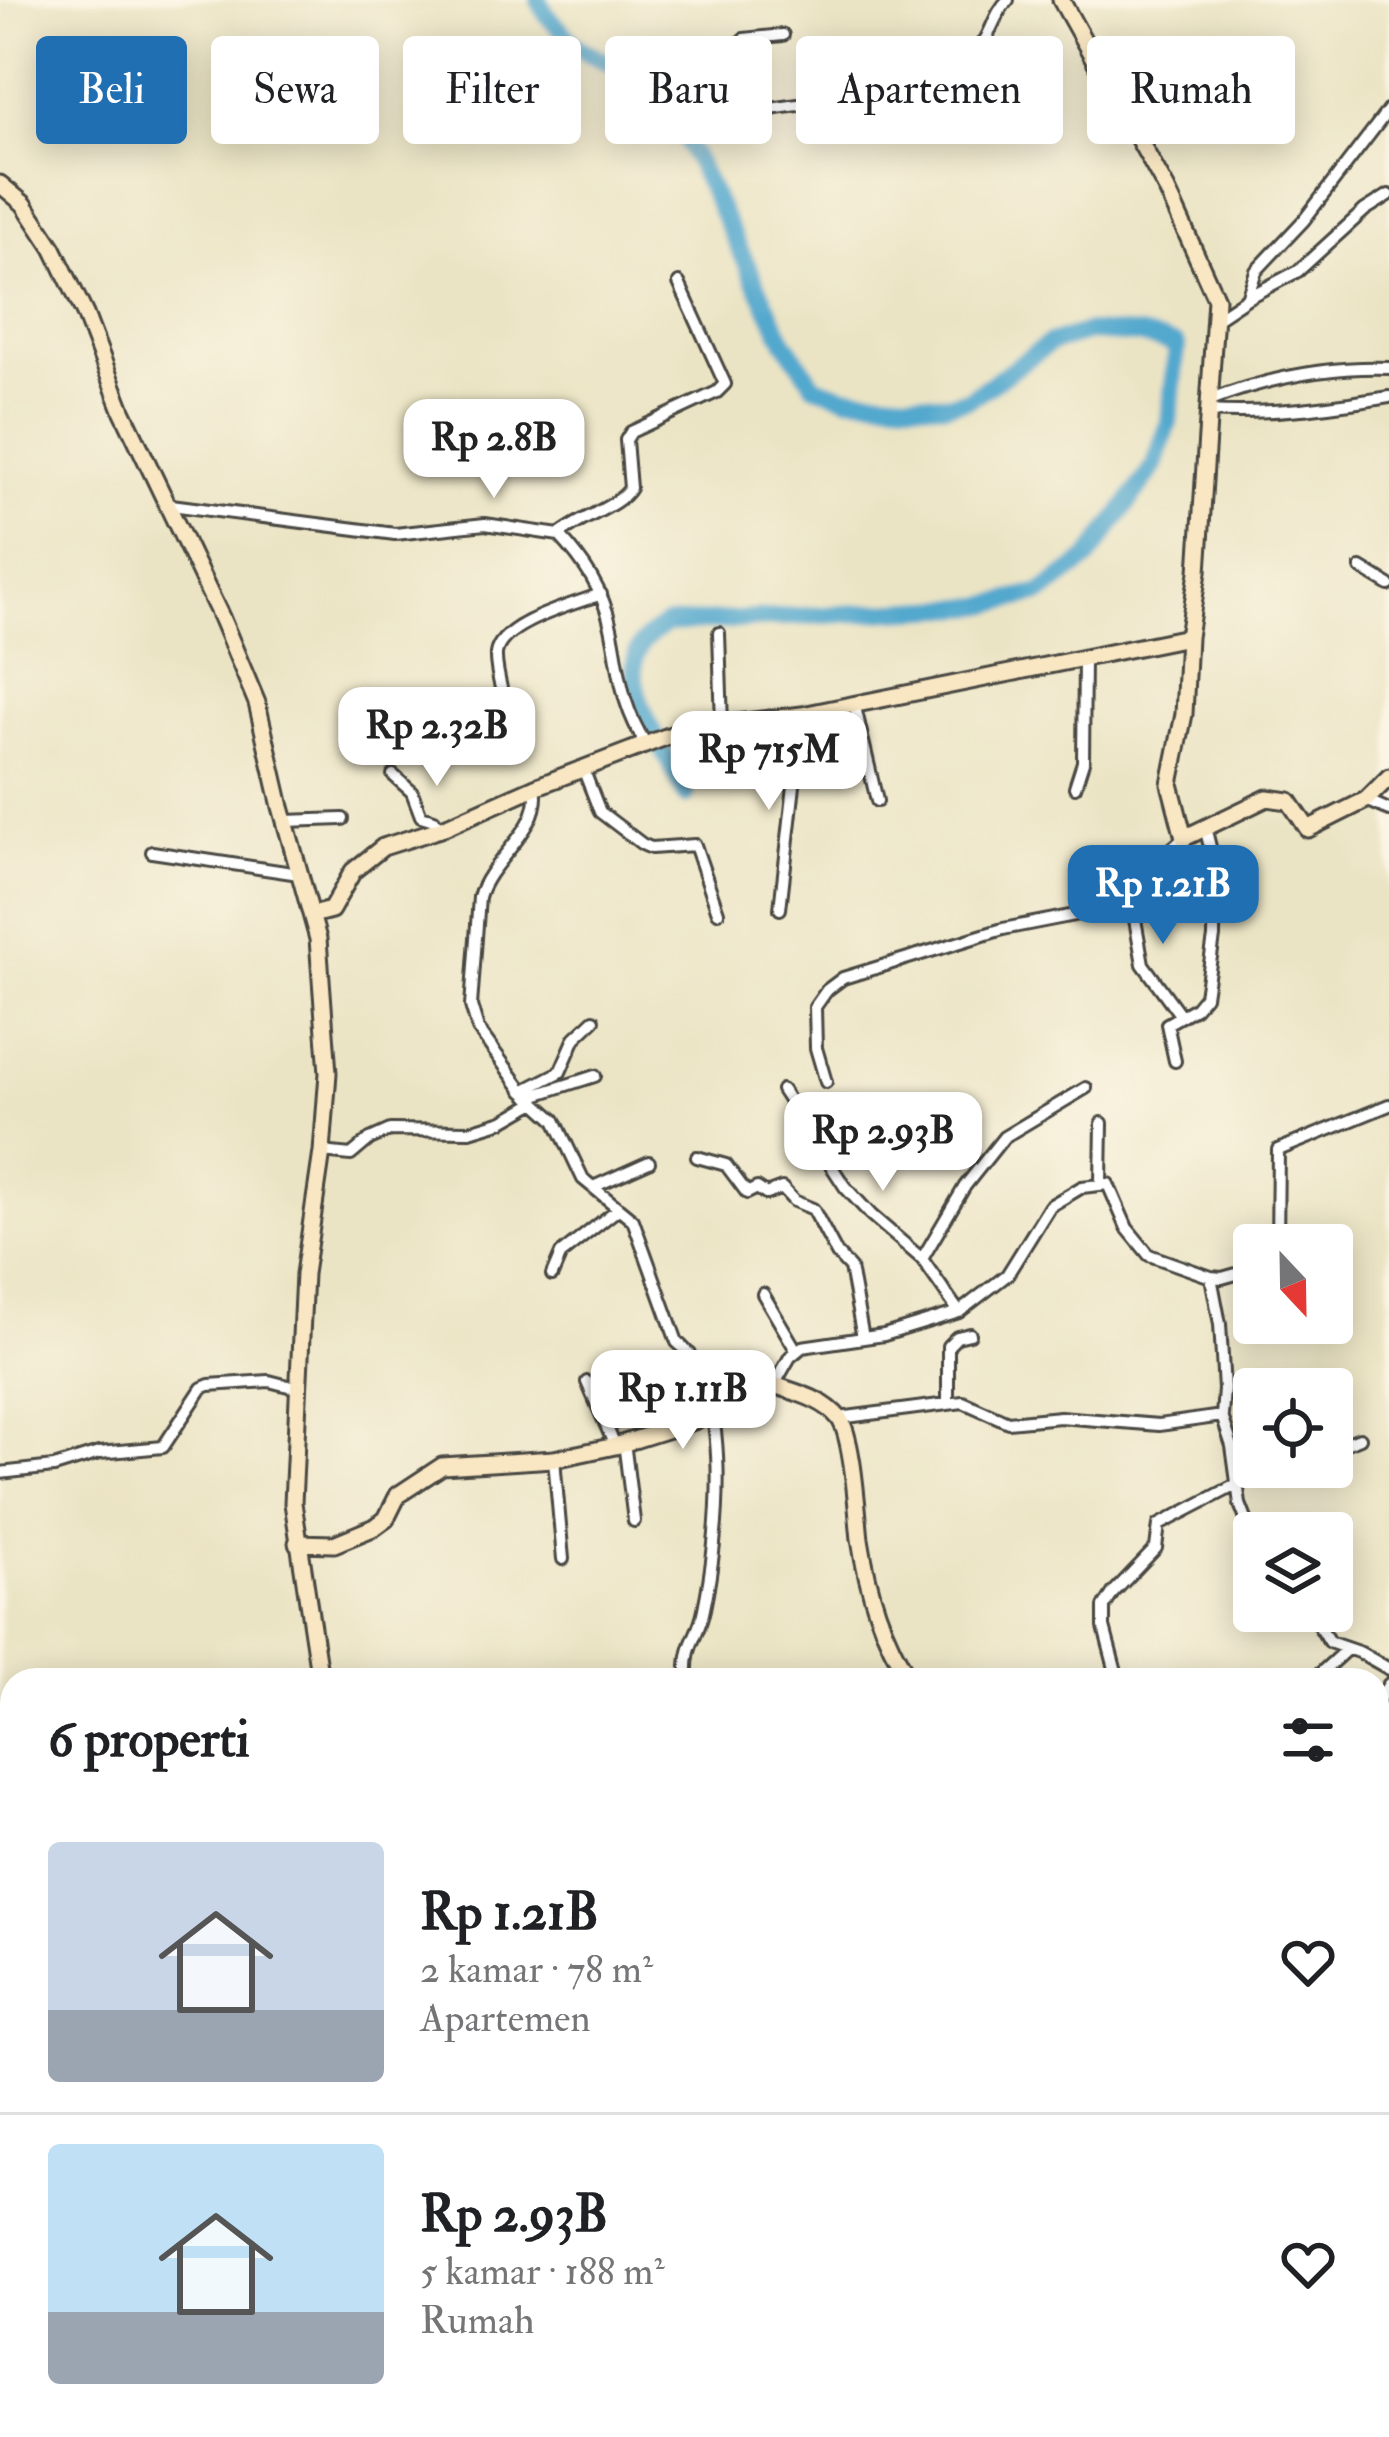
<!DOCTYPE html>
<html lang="id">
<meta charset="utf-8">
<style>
:root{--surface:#fff;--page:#f2f2f2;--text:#202124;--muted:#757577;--line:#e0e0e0;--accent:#1f6fb2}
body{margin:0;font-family:"IM FELL Double Pica",serif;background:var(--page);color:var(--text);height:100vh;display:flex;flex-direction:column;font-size:45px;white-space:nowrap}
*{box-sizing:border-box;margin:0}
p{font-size:39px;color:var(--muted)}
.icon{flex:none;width:66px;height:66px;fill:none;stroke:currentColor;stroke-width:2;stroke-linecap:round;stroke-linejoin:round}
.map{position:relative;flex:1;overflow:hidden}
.side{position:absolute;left:0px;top:1668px;width:1389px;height:771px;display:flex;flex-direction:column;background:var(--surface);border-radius:36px 36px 0 0;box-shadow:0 6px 30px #0003}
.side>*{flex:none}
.top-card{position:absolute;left:36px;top:36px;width:1317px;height:108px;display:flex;gap:24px}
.needle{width:78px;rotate:158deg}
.controls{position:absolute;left:1233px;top:1224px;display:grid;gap:24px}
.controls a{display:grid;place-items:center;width:120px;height:120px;border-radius:12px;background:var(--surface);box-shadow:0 6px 30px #0003;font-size:60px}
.price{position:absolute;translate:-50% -102px;padding:0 27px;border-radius:24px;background:#fff;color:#222;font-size:39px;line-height:78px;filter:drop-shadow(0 3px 6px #0008)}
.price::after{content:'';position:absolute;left:50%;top:72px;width:36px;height:27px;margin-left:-18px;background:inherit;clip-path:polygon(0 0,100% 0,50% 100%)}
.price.current{background:var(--accent);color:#fff}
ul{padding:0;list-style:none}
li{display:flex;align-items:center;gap:36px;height:300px;padding:0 48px}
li+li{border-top:3px solid var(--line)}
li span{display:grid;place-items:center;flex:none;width:336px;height:240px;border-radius:12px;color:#555}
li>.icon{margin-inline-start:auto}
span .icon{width:144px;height:144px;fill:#fffc;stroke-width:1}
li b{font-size:51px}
h2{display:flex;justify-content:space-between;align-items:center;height:144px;padding:0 48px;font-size:51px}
.pill{padding:0 42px;border-radius:12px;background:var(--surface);box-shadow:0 6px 30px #0003;font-size:42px;line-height:108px}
.pill.current{background:var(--accent);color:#fff}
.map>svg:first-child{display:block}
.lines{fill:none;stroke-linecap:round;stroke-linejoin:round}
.river{stroke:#52a8ce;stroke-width:18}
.street-casing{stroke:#484742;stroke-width:16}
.secondary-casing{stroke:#484742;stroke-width:21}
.street{stroke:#fff;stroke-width:10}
.secondary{stroke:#f9e7c3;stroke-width:15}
</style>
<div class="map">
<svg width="1389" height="2437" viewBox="0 0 1389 2437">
<rect width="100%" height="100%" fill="#fcf5e5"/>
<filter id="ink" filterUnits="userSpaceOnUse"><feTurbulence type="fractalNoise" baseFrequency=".00833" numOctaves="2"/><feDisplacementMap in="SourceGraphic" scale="24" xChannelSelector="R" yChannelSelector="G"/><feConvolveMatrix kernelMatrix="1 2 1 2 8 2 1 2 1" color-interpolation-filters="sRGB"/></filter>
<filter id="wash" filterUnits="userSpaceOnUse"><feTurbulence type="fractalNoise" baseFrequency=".004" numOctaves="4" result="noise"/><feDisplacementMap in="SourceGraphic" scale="48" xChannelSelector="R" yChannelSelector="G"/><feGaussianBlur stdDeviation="2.7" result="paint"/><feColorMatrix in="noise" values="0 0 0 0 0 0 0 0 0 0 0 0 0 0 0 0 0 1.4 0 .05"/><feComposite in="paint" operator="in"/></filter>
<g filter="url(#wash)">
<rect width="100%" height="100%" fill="#ebe4c4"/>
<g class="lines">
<path class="river" d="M539 0 547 16 580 49 660 87 785 342 815 386 846 396 946 404 969 399 1050 343 1089 332 1139 335 1177 345 1169 422 1154 467 1088 559 1042 593 982 606 666 624C659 629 648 635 643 642 613 680 669 757 686 795"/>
</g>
</g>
<g filter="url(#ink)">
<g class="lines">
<g class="street-casing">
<path id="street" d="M783 35 744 39 738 44 743 104 749 112 805 104 973 54C991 41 992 15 1008 0
M1247 298 1298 271 1365 210 1389 195
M1214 320 1247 298 1256 271 1304 220 1389 109
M1208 401C1267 378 1326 366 1389 368
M1207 411C1269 415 1328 407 1389 397
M171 505 395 534 485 524 559 535C584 562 603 590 611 627 621 674 619 702 647 746
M559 535C581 517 620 506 630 488L626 440 631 432 717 392 725 384 679 283
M1361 568 1389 585
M719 633 722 725
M854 703 877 801
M506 710C503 693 495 671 496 654 500 623 575 604 601 594
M584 771 600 812 642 844 651 848 695 845 718 912
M393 775 412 792 421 816 434 820 440 829
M535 787C544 829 490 858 479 897L471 1006 478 1029 523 1091 555 1120 583 1179 633 1220 677 1342C735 1389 718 1542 704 1609 698 1640 685 1641 687 1680
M1075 787 1083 762 1084 659
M1366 800 1389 810
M285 821 343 819
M152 852 299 874
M1129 886 1143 964 1181 1016
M780 909 802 715
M1175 1061 1167 1024 1195 1008 1205 996 1214 937 1215 867 1205 827
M826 1082 816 1048 815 1007 827 990 843 978 1003 929 1090 912 1120 894 1184 838
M782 1090 845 1187 871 1215 922 1259 959 1312
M523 1091 560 1072 575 1038 594 1020
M529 1097 595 1076
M322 1152 351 1155 370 1139 390 1130 470 1131 503 1121 536 1102
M697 1157 726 1165 747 1193 757 1188 766 1194 782 1188 794 1201 813 1209 837 1254 850 1268 863 1338
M1101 1183 1102 1123
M593 1187 649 1162
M1277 1245 1278 1150 1389 1105
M922 1259 965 1186 1004 1137 1086 1088
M552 1275 561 1254 618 1209
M1211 1277 1220 1324 1224 1389 1222 1416 1232 1446 1240 1504 1247 1522 1261 1533
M763 1294 796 1350
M640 1376 690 1354
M587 1382 615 1446
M774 1385 790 1357 802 1347 884 1335 959 1312 1007 1275 1050 1206 1082 1187 1108 1184 1127 1228 1149 1255 1211 1277 1222 1278 1254 1269
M948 1402V1346L957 1337 970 1334
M839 1418 963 1402 1008 1422 1060 1417 1159 1425 1222 1416
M624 1442 634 1521
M1332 1449 1360 1438
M554 1459 563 1559
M0 1473 54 1467 99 1453 163 1447 202 1388 209 1385 269 1381 296 1388
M1310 1611 1329 1642 1361 1653 1389 1669
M1118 1680 1104 1627V1607L1113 1593 1156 1548 1159 1525 1236 1485 1282 1467
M1313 1680 1347 1649
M1377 1702 1389 1684
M1377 1766 1389 1764
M1377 1792 1389 1791
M1389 1909 1378 1958 1389 1990
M1377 2059 1389 2050
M306 2437 310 2427
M438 2437 441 2427
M646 2437 661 2427"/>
</g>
<g class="secondary-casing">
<path id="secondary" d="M0 184 24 204 53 248 85 314 122 410 221 617 257 703 281 807 318 939 328 1073 322 1152 304 1274 293 1503 320 1680
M1188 637 1184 714 1170 784 1184 838 1267 798 1289 801 1308 829 1366 800 1389 777
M312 915 331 910 353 871 383 847 440 829 535 787 671 735 704 727 802 715 1188 637 1198 572 1216 299 1167 190 1061 0
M297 1543 334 1544 375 1527 386 1519 398 1495 442 1466 554 1459 615 1446 694 1421 774 1385C797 1393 824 1399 839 1418 853 1437 857 1513 860 1539 868 1591 882 1636 910 1680
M617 2427 622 2437
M1337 2427 1339 2437"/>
</g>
<use href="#street" class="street"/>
<use href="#secondary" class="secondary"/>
</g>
</g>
</svg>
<div class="controls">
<a><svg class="needle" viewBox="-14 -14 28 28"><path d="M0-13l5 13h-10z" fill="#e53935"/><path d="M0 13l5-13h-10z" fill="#757577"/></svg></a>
<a><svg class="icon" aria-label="locate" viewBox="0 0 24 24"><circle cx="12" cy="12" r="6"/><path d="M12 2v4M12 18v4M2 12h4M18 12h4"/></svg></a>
<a><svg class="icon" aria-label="layers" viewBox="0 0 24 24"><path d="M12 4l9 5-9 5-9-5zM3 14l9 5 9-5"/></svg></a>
</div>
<b class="price" style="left:494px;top:501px">Rp 2.8B</b>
<b class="price" style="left:437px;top:789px">Rp 2.32B</b>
<b class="price" style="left:769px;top:813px">Rp 715M</b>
<b class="price current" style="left:1163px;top:947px">Rp 1.21B</b>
<b class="price" style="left:883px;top:1194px">Rp 2.93B</b>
<b class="price" style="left:683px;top:1452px">Rp 1.11B</b>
<div class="top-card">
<a class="pill current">Beli</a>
<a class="pill">Sewa</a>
<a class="pill">Filter</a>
<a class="pill">Baru</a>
<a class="pill">Apartemen</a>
<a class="pill">Rumah</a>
</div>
<section class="side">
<h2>6 properti<svg class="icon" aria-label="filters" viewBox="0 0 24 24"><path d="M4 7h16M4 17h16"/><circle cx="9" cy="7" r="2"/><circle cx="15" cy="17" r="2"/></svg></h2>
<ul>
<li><span style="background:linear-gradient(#c9d6e8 70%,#9aa5b1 0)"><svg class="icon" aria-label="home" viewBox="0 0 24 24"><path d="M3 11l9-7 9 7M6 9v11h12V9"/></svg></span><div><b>Rp 1.21B</b><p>2 kamar · 78 m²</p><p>Apartemen</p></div><svg class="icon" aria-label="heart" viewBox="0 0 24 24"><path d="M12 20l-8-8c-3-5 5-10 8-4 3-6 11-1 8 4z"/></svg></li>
<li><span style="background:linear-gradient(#bfe0f5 70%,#9aa5b1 0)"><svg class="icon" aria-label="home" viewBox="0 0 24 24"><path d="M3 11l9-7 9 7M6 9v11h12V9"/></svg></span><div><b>Rp 2.93B</b><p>5 kamar · 188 m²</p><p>Rumah</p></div><svg class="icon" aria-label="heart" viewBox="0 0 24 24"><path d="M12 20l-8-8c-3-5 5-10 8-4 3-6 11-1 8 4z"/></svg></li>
</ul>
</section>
</div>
